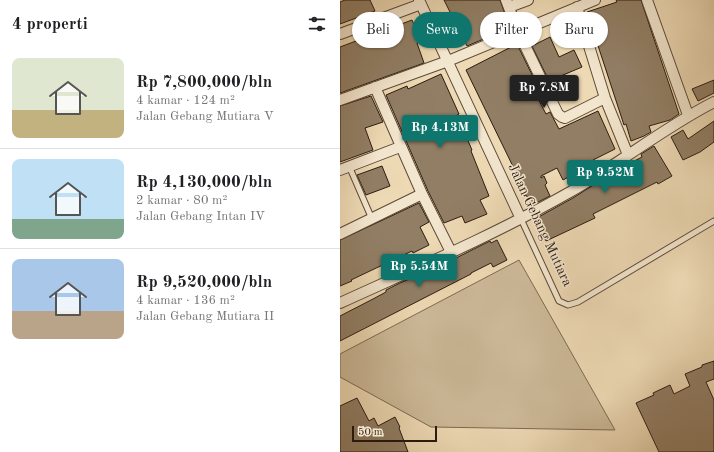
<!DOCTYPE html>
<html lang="id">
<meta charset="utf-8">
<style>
:root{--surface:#fff;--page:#f6f6f6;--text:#202124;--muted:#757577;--line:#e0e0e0;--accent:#0f766e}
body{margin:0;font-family:"Old Standard TT",serif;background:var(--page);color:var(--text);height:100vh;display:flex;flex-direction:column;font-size:15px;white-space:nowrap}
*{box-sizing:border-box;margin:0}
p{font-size:13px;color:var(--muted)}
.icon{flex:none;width:22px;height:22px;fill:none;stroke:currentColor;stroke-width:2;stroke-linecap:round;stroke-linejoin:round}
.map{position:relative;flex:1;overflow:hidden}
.side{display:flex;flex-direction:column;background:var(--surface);width:340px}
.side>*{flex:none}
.banner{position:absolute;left:12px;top:12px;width:302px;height:36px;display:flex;gap:8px}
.scale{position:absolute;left:12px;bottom:10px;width:85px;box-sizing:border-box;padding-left:4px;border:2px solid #2d1b10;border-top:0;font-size:11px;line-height:14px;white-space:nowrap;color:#2d1b10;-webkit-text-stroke:3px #f3e6ce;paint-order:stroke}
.price{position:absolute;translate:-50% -34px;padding:0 9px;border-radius:4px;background:var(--accent);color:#fff;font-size:13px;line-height:26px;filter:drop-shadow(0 1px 2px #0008)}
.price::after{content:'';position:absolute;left:50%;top:24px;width:12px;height:9px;margin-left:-6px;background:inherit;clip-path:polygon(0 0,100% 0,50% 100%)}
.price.on{background:#222;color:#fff}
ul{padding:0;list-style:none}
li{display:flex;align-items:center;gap:12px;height:100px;padding:0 12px}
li+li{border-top:1px solid var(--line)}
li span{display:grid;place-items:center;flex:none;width:112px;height:80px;border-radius:8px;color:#555}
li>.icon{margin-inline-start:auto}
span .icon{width:48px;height:48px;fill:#fffc;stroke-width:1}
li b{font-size:17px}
h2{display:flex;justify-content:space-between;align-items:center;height:48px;padding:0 12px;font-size:17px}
.chip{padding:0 14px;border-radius:18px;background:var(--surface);box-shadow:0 1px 3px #0004;font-size:14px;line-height:36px}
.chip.on{background:var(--accent);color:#fff}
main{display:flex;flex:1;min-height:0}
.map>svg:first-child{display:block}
.green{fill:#ccb998;stroke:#7c6a54}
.building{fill:#917e65;stroke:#2d1b10}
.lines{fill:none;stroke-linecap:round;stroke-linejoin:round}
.lane-casing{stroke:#5d4a39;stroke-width:7}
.street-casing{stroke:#5d4a39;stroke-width:12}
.lane{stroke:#f3e6ce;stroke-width:5}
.street{stroke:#f3e6ce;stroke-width:10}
.labels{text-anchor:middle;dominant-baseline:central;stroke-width:3;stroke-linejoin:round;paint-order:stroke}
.street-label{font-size:14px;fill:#2d1b10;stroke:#f3e6ce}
</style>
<main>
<section class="side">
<h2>4 properti<svg class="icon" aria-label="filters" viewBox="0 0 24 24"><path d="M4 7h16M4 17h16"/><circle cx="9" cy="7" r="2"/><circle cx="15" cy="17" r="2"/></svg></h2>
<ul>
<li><span style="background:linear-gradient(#dfe7d0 65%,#c2b280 0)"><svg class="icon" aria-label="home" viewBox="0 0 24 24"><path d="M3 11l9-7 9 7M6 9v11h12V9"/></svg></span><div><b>Rp 7,800,000/bln</b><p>4 kamar · 124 m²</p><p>Jalan Gebang Mutiara V</p></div></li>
<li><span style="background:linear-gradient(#bfe0f5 75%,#7fa58c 0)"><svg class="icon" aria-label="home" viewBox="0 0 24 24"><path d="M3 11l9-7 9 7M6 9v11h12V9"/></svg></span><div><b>Rp 4,130,000/bln</b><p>2 kamar · 80 m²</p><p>Jalan Gebang Intan IV</p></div></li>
<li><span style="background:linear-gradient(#a9c7e8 65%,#b9a48a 0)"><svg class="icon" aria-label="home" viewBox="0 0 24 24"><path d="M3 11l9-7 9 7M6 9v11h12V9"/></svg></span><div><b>Rp 9,520,000/bln</b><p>4 kamar · 136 m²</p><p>Jalan Gebang Mutiara II</p></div></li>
</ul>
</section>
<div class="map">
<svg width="374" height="452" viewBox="0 0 374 452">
<rect width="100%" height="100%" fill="#edd9b4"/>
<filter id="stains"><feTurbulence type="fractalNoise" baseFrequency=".005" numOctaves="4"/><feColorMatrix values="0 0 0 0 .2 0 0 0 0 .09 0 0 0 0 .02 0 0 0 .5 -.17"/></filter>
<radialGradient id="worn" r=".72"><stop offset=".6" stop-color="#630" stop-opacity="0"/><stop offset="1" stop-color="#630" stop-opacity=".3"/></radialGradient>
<path class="green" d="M179 260 275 430 91 427 0 377V354Z"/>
<path class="building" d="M5 0H30L35 11 0 24V2Z
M104 0H160L170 28 127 46Z
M276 0H301L339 114 330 120 309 126 311 132 304 136 291 141 286 124 284 125 247 12 277 2Z
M72 20 81 41 77 43 84 63 0 93V47Z
M210 37 219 57 234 50 242 67 209 81 192 46Z
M177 44 198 87 193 89 206 114 210 112 219 129 258 111 275 149 253 160 257 168 241 178 237 172 223 180 217 168 201 176V178L204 176 207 183 205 185 210 196 192 205 186 195 184 196 180 188 183 187 126 70Z
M101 74 119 114 117 115 132 150 131 151 149 196 140 200 147 214 125 223 122 216 104 223 88 191 46 95 67 86 68 89Z
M374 80V93L358 101 352 89Z
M31 96 43 122 25 128 33 150 0 162V106Z
M374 121V142L360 152 343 160 331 137 343 130 348 139Z
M314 146 332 176 318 184 317 182 253 214 255 218 206 241 195 219 233 198 277 170 302 157 301 154Z
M42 166 50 186 26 195 17 175Z
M79 203 89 222 80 227 89 245 73 253 72 251 11 280 12 281 0 286V240Z
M157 240 167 260 153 267 151 263 131 273V274L0 341V316L33 299 46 292V290L60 283 106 263 150 241 151 243Z
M374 361V379L366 382 374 400V452H319L296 403 314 395 313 393 330 385 334 394 350 386 345 374 362 367V365Z
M17 398 29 421 34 418 38 426 55 417 60 427 59 428 68 452H0V406Z"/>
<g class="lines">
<g class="lane-casing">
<path id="lane" d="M9 166 32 219
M181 219 219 301 228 305 238 302 374 221"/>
</g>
<g class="street-casing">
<path id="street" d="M79 0 181 219
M166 0 178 31 218 114 222 117 225 118 265 98
M307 0 348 115
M169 7 188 0
M237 7 265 98 288 155
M0 34 81 4
M35 87 82 194 111 252
M0 100 108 61 255 0
M0 170 60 147
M0 234 82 194
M0 303C77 268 156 234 230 192 279 164 323 128 374 102"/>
</g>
<use href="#lane" class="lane"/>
<use href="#street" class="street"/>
</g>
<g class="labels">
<g class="street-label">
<text transform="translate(200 225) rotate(65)">Jalan Gebang Mutiara</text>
</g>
</g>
<rect width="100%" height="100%" filter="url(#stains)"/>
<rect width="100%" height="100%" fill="url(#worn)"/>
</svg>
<div class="scale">50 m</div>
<b class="price on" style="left:204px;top:109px">Rp 7.8M</b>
<b class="price" style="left:100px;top:149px">Rp 4.13M</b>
<b class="price" style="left:265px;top:194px">Rp 9.52M</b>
<b class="price" style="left:79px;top:288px">Rp 5.54M</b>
<div class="banner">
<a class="chip">Beli</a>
<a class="chip on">Sewa</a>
<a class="chip">Filter</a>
<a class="chip">Baru</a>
</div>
</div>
</main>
